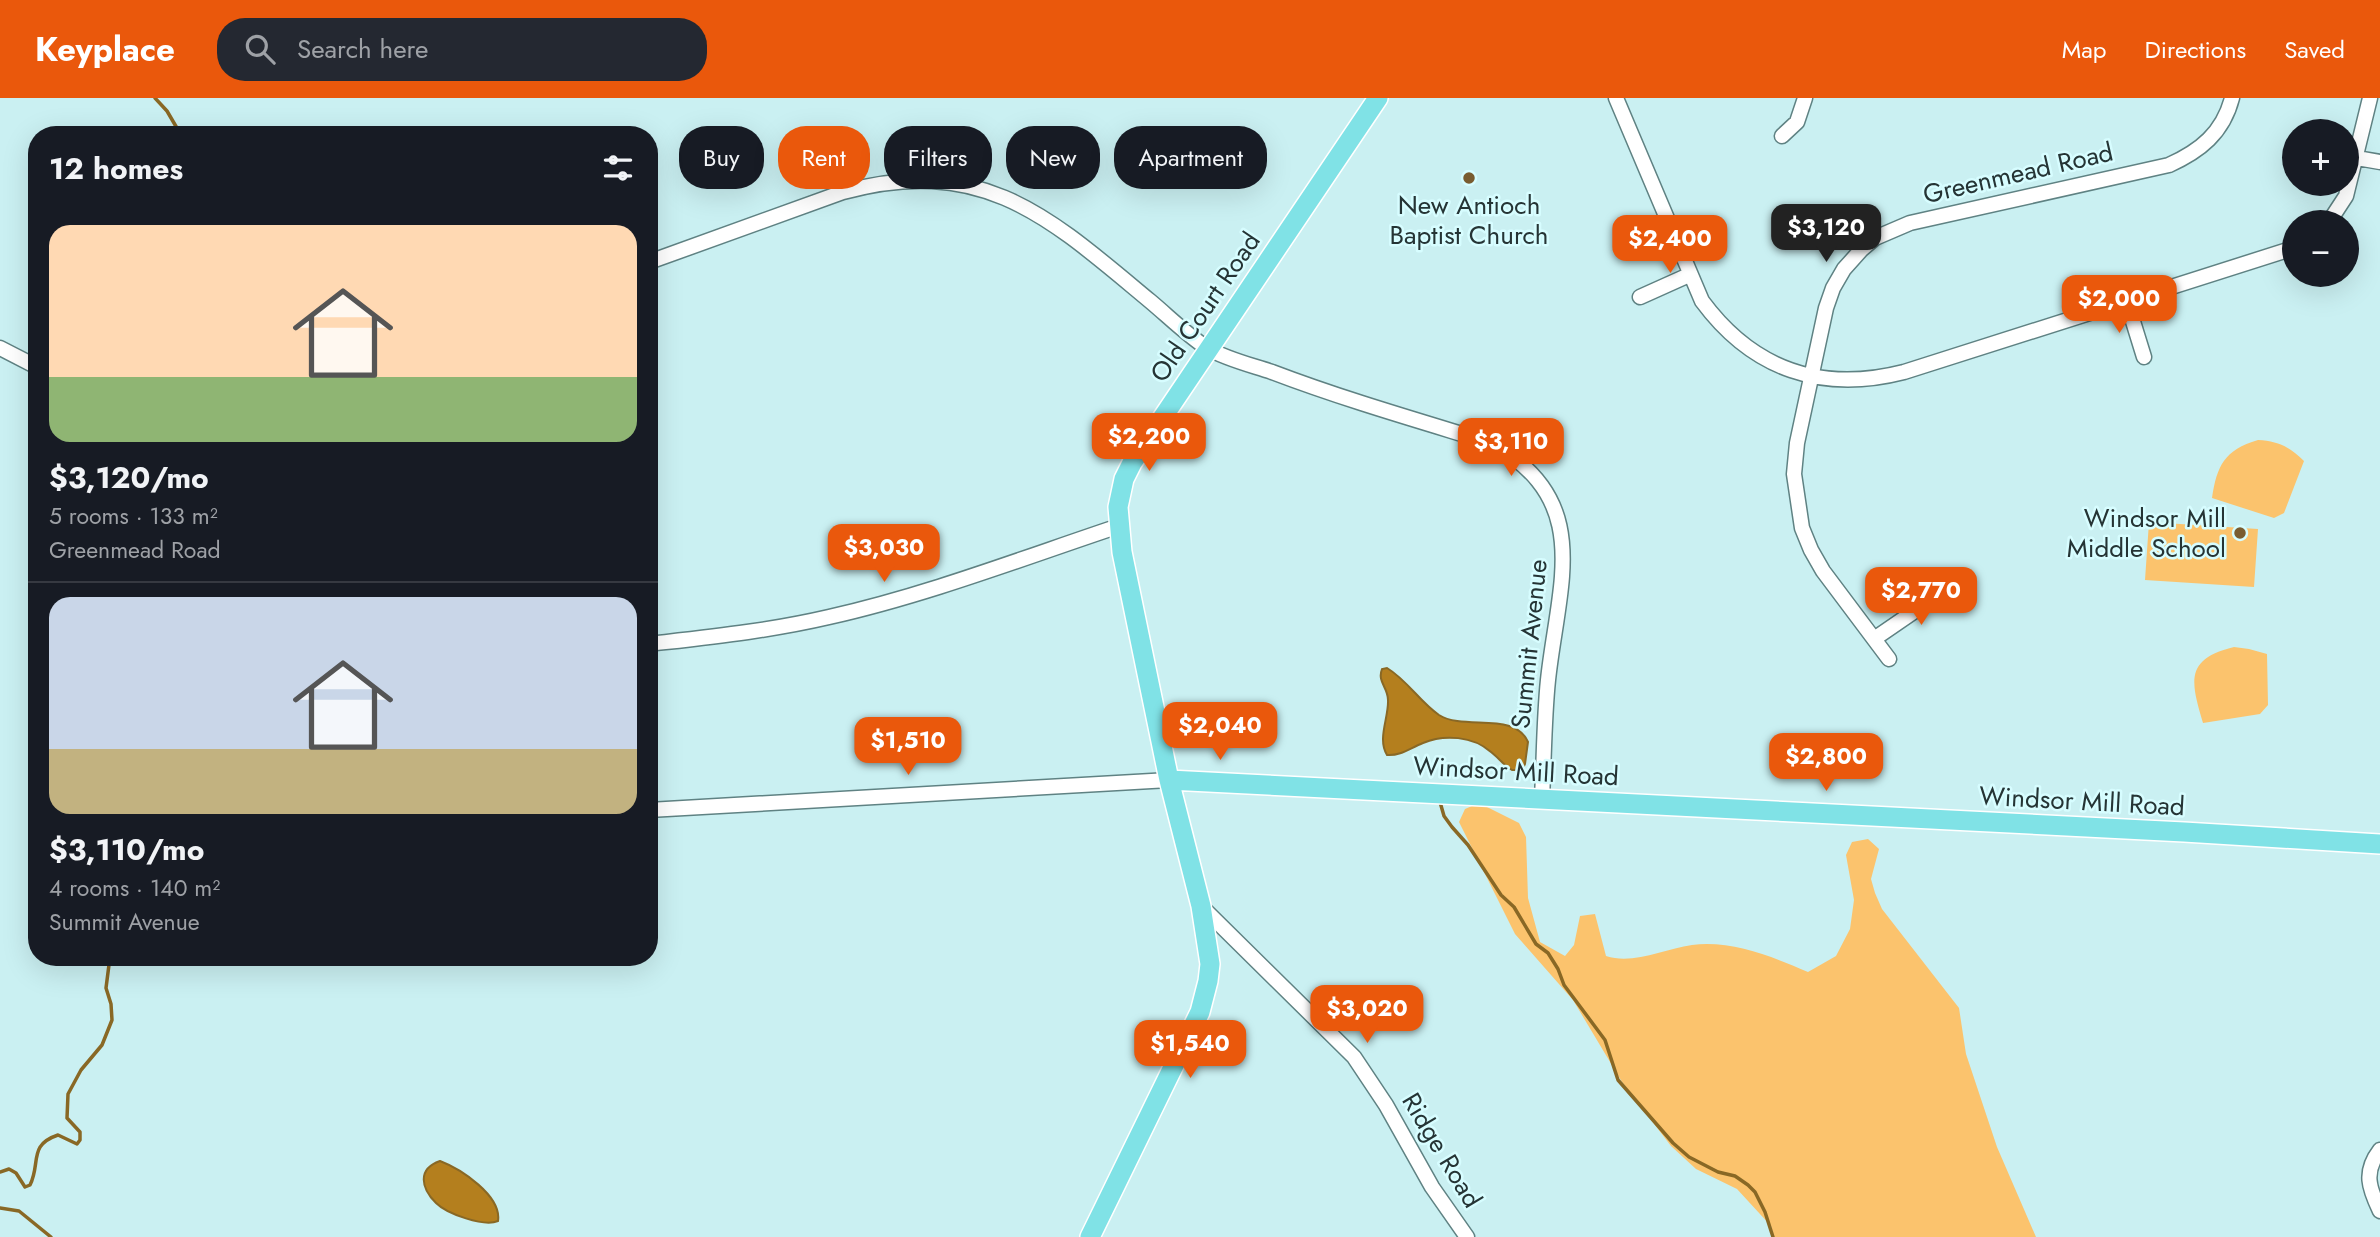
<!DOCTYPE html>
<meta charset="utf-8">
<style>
:root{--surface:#171b24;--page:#242831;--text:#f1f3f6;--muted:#9ea1a6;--line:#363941;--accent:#ea580c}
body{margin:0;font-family:Jost,sans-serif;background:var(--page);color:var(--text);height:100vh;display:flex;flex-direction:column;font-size:26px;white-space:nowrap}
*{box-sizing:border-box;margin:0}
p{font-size:23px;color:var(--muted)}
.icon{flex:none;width:38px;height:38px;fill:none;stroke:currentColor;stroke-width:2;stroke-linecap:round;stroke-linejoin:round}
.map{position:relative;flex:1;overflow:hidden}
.drawer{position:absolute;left:28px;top:28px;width:630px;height:840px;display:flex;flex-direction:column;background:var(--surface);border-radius:28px;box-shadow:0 7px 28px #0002}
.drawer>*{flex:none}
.hud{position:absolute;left:679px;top:28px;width:665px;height:63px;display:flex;gap:14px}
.controls{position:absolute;left:2282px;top:21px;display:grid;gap:14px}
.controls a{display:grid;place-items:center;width:77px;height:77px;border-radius:50%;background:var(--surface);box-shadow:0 7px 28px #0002;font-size:35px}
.price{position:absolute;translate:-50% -60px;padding:0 16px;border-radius:14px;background:var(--accent);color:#fff;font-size:23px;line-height:46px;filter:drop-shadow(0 2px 4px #0008)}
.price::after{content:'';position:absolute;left:50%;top:42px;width:21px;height:16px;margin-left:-10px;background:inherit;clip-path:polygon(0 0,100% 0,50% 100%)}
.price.current{background:#222;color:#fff}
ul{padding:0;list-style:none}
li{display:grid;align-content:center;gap:14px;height:371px;padding:0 21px}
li+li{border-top:2px solid var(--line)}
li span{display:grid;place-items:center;height:217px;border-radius:21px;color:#555}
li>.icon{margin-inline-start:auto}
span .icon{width:126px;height:126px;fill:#fffc;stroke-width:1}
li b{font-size:30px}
h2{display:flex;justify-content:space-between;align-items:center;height:84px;padding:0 21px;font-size:30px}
.chip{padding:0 24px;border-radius:28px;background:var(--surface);box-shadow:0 7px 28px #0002;font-size:24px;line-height:63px}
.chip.current{background:var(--accent);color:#fff}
header{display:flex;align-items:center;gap:42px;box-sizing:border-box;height:98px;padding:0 35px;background:var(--accent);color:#fff}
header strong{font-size:33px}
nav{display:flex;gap:38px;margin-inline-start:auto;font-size:24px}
.search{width:490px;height:63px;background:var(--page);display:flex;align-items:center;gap:18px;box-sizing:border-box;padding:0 24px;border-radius:28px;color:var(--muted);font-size:26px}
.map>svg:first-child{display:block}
.green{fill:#fbc36d}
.water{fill:#b47f1e;stroke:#896825;stroke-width:2}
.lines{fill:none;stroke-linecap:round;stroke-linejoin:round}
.stream{stroke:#896825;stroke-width:3.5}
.minor-casing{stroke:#5f8283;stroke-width:17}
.major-casing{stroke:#fff;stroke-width:22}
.minor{stroke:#fff;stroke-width:14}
.major{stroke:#80e2e6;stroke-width:19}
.poi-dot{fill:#795c30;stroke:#d7fdff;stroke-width:2.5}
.labels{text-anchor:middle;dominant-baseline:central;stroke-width:5;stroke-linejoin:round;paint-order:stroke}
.street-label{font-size:26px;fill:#253435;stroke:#d7fdff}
.poi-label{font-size:26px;fill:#253435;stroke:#d7fdff}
</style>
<header>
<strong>Keyplace</strong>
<div class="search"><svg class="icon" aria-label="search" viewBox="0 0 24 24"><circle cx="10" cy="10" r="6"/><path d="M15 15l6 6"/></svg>Search here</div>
<nav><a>Map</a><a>Directions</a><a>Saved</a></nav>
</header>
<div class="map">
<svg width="2380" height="1139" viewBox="0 0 2380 1139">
<rect width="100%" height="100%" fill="#caf0f2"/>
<path class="green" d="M2258 342C2278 343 2290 349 2304 363L2284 415 2274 420 2212 400C2217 368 2224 352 2258 342Z
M2149 424 2258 431 2254 489 2145 482Z
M2234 549 2249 551 2267 556 2268 607 2260 616 2203 625C2191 584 2184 561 2234 549Z
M1479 705 1519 725 1526 739 1528 800 1540 844 1565 858 1574 847 1580 818 1595 816 1606 858C1633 867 1664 851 1692 847 1732 842 1773 859 1808 874L1836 858 1850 831 1854 802 1846 757 1852 744 1868 741 1879 751 1871 781 1875 795 1882 811 1959 910 1966 956 1997 1049 2036 1139H1774L1771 1128 1737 1091 1696 1071 1671 1048 1622 984 1573 902 1515 836 1459 724 1465 711Z"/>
<path class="water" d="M1387 570C1407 582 1420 604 1439 617 1464 633 1515 613 1528 644L1525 666 1522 672H1512C1503 667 1499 660 1491 654 1473 638 1444 636 1423 645 1410 650 1401 658 1387 657 1377 641 1389 619 1388 602 1388 589 1377 584 1382 571Z
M440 1063C461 1071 502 1098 498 1123 484 1129 447 1116 436 1105 421 1090 417 1071 440 1063Z"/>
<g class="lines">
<path class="stream" d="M155 0 167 13 181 37
M1440 704 1444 718 1452 729 1468 747 1501 797 1514 809 1536 846 1548 855 1558 871 1564 887 1605 942 1618 982 1673 1045 1689 1059 1718 1074 1735 1078 1748 1087 1755 1094 1765 1114 1773 1139
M0 1074 9 1071 16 1075 25 1089 30 1087C41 1065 28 1047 58 1037L77 1046 80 1042V1034L67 1020 68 996 81 972 102 947 112 922 111 906 106 890 110 859
M0 1110 19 1113 51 1139"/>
<g class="minor-casing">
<path id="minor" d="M1616 0 1702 203C1753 272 1822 295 1904 274L2294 150
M1782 38 1797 24 1805 0
M2357 60 2380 64
M2329 124 2346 98 2370 0
M649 164 843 94C983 56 1049 119 1150 203 1168 218 1187 237 1207 250 1226 261 1251 267 1272 274 1343 301 1416 322 1488 344 1596 400 1558 487 1548 582 1544 621 1544 661 1542 700
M1640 199 1689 177
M2127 204 2144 259
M0 250 37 269
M1874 541 1925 506 1953 492
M649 546C710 539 769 533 829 519 927 497 1023 460 1119 428
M1889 561 1823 473 1811 452 1802 430 1794 376 1797 345 1826 210 1833 190 1844 171 1861 152 1875 140 1910 125 2169 67C2200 53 2223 35 2232 0
M649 712 1169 682
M1201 808 1354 959 1386 1007 1432 1089 1467 1139
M2380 1052C2363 1074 2369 1090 2380 1113"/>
</g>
<g class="major-casing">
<path id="major" d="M1169 682 2184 734 2380 746
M1090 1139 1200 914 1208 883 1210 866 1201 808 1169 682 1122 454 1118 409 1124 381 1132 365 1378 0"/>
</g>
<use href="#minor" class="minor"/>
<use href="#major" class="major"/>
</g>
<g class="poi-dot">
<circle cx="1469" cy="80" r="7"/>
<circle cx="2240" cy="435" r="7"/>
</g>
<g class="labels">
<g class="street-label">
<text transform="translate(2018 75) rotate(-13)">Greenmead Road</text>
<text transform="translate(1205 209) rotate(-56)">Old Court Road</text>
<text transform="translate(1529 546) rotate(-84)">Summit Avenue</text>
<text transform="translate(1516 673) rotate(3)">Windsor Mill Road</text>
<text transform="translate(2082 703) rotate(3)">Windsor Mill Road</text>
<text transform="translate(1442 1052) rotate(59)">Ridge Road</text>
</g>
<g class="poi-label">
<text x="1469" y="107">New Antioch<tspan x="1469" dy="30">Baptist Church</tspan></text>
<text x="2226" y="420" text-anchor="end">Windsor Mill<tspan x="2226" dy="30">Middle School</tspan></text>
</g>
</g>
</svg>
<div class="controls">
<a>+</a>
<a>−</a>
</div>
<b class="price current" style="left:1826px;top:166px">$3,120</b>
<b class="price" style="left:1670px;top:177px">$2,400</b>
<b class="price" style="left:2119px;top:237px">$2,000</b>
<b class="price" style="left:1149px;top:375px">$2,200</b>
<b class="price" style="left:1511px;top:380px">$3,110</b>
<b class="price" style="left:884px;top:486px">$3,030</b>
<b class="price" style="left:1921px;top:529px">$2,770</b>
<b class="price" style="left:1220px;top:664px">$2,040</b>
<b class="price" style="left:908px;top:679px">$1,510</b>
<b class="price" style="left:1826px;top:695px">$2,800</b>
<b class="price" style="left:1367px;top:947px">$3,020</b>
<b class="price" style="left:1190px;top:982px">$1,540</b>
<div class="hud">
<a class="chip">Buy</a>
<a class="chip current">Rent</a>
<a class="chip">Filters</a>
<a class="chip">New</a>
<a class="chip">Apartment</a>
</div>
<section class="drawer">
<h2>12 homes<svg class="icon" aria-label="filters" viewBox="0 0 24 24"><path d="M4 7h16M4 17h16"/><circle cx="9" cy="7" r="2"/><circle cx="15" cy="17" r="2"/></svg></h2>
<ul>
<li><span style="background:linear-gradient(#ffd9b3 70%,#8fb573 0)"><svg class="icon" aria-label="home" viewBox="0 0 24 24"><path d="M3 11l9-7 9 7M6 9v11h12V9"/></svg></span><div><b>$3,120/mo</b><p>5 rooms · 133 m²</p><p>Greenmead Road</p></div></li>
<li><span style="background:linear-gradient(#c9d6e8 70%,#c2b280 0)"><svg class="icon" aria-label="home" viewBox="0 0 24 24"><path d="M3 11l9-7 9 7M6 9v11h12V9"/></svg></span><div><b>$3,110/mo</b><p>4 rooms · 140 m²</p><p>Summit Avenue</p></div></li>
</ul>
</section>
</div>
